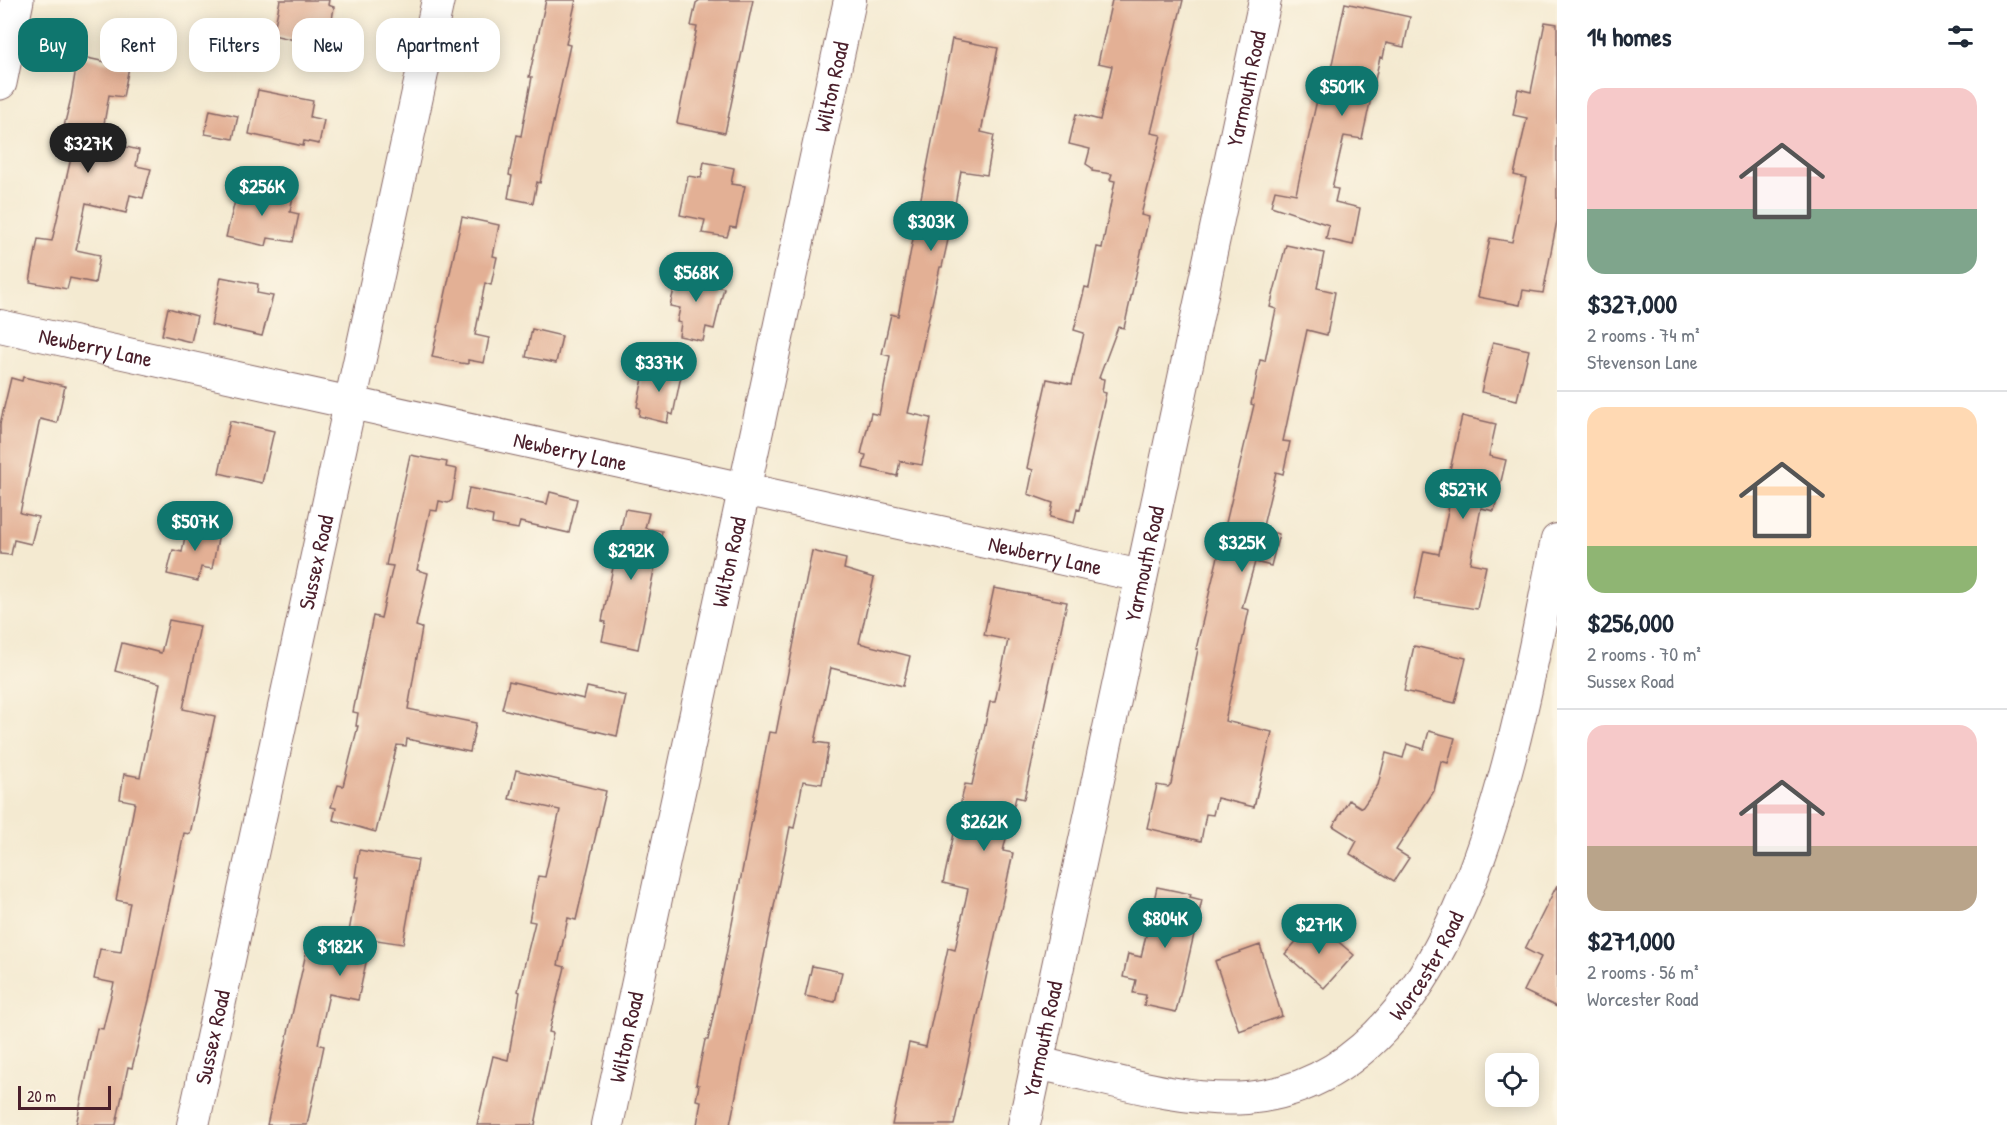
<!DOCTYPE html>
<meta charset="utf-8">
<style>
:root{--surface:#fff;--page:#f6f6f7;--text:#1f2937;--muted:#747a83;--line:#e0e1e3;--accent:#0f766e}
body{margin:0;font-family:"Patrick Hand",sans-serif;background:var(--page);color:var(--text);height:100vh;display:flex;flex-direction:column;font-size:22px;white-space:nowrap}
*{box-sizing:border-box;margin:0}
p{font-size:20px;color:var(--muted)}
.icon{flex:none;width:33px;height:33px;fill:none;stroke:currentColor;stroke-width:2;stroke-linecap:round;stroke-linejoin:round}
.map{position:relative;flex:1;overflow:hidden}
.details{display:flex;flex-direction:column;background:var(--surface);width:450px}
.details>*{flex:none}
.top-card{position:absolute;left:18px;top:18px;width:570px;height:54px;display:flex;gap:12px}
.tools{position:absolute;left:1485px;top:1053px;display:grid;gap:12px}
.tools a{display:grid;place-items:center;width:54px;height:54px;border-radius:12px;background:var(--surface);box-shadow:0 3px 15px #0003;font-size:30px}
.scale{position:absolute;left:18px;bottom:15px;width:93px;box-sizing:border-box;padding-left:6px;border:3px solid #4a1f2b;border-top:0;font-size:16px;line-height:21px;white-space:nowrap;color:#4a1f2b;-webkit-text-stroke:4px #fcf5e5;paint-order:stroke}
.price{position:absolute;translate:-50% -51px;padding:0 14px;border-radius:21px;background:var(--accent);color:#fff;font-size:20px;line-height:39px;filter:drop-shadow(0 2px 3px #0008)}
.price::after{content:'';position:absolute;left:50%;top:36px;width:18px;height:14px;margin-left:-9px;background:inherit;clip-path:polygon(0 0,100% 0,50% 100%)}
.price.active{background:#222;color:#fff}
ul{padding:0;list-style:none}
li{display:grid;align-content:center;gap:12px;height:318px;padding:0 30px}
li+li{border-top:2px solid var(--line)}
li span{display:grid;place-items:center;height:186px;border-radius:18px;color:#555}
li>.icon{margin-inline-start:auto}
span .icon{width:108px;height:108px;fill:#fffc;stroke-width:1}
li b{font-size:26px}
h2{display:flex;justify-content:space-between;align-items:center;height:72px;padding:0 30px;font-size:26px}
.pill{padding:0 21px;border-radius:18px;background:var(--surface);box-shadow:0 3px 15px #0003;font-size:21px;line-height:54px}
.pill.active{background:var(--accent);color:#fff}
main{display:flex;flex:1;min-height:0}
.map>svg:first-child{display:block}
.building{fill:#e3b095}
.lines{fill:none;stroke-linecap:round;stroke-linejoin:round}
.minor-casing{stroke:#866665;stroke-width:34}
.tertiary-casing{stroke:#866665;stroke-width:35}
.minor{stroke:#fff;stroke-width:32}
.tertiary{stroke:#fff;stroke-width:33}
.labels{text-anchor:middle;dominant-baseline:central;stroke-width:4.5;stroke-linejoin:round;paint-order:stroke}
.street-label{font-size:22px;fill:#4a1f2b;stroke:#fcf5e5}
</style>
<main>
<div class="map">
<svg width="1557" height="1125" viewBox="0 0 1557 1125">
<rect width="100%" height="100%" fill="#fcf5e5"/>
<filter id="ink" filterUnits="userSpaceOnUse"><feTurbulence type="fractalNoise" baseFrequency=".0167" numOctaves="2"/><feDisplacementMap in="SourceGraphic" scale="12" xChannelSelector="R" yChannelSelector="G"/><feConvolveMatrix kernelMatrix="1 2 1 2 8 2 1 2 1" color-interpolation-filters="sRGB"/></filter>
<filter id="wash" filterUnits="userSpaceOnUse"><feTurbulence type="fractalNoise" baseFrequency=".008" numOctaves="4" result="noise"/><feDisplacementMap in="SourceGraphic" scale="24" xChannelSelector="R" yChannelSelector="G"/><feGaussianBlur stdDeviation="1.35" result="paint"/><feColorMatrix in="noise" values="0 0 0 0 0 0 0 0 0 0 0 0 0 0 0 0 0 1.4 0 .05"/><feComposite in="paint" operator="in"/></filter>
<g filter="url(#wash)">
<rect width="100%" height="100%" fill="#f4ead1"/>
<g id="blocks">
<path class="building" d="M280 0H329L328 5 334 7 332 20 339 22 333 49 273 35Z
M546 0H576L566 44 570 45 544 164 540 183 537 182 533 203 508 198 512 176 509 175 517 135 521 136 532 77H529Z
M700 0H753L725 133 677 123 697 27 691 26 696 3Z
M1112 0H1183L1151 133 1161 135 1141 215 1149 217 1124 328 1118 327 1099 378 1104 379 1102 392 1106 393 1080 510 1077 509 1074 523 1050 517 1053 503 1028 494 1033 470 1027 468 1047 379 1072 384 1084 333 1074 330 1085 287 1089 288 1097 247 1102 248 1115 181 1110 180 1112 174 1092 171V168L1086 164 1090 149 1069 144 1076 114 1100 120 1112 66 1098 63Z
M1345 3 1410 17 1404 47 1386 43 1383 58 1380 57 1362 139 1344 136 1332 188 1338 189 1335 202 1360 208 1353 245 1326 239 1329 225 1271 206 1275 190 1296 194 1321 82 1328 83Z
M1545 22 1557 24V221L1543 293 1523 290 1520 305 1478 297 1490 238 1512 242 1526 178 1514 175 1527 118 1513 115 1518 89 1531 92Z
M952 39 998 48 981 132 994 135 987 175 961 171 951 226 942 267H940L908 413 931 418 922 465 900 461 897 476 863 468 866 455 861 454 871 413 879 415 890 356 882 354 891 314 898 316Z
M78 56 129 67 123 97 109 95 101 141 139 150 136 166 151 169 143 198 130 195 126 213 86 203 76 250 100 255 95 283 70 278 67 289 30 282 38 239 52 241 71 158 57 155 71 98Z
M258 90 313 101 310 117 324 120 319 144 304 141 303 146 249 134Z
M210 110 238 116 233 139 205 134Z
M704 162 734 168 731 184 745 186 736 228 730 227 727 237 702 233 705 220 680 215 688 176 701 178Z
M239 185 293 196 290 212 299 214 293 242 268 238 266 246 226 237Z
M462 217 499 225 493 256 497 257 491 285 485 283 475 335 489 338 484 363 468 360V364L461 363 432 357Z
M1286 245 1324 253 1317 288 1335 292 1327 335 1307 330 1283 441 1290 442 1283 474 1276 472 1262 530 1279 534 1271 566 1255 562 1242 608 1249 610 1225 721 1272 732 1254 807 1217 798 1213 815 1206 814 1201 841 1147 828 1157 785 1168 787 1171 784 1198 649H1196L1254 405 1251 404 1260 360 1265 361 1276 309 1270 307Z
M685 265 709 270 706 284 724 288 714 329 706 327 703 341 679 336 681 323 677 322 680 308 670 306 677 277 682 278Z
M221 277 258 284 257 293 273 296 262 336 211 325Z
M168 308 197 316 191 342 162 335Z
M532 329 562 336 556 363 526 357Z
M1493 342 1529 350 1517 400 1481 392Z
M646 364 682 371 673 415 669 413 667 423 639 416 640 408 637 407Z
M23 377 65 386 57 423 40 419 20 513 38 517 31 544 14 540 11 555 0 554V424L11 378 22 381Z
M1462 416 1496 424 1489 456 1506 460 1494 511 1481 508 1470 563 1486 566 1477 609 1414 599 1424 551 1439 554 1450 501 1447 500 1452 480 1448 479Z
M230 421 274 431 262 483 219 473Z
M410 455 447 462 446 467 457 469 452 500 448 503 439 501 437 511 430 510 417 570 428 573 416 626 422 628 408 709 476 723 470 752 407 739 406 746 397 745 376 832 333 820 336 808 331 807 338 785 343 786 358 726H356L358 713 353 712 373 616 381 618 393 566 386 565Z
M469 488 547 504 550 492 577 499 569 533 520 522 518 529 492 524 493 516 465 510Z
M625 509 649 513 645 528 662 531 638 649 602 641 606 622 602 621Z
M188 521 220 529 212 569 201 567 198 581 167 574 173 550 182 552Z
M812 551 846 559 844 569 874 578 859 643 910 656 903 686 831 668 815 742 829 744 822 784 803 781 794 828 790 827 730 1125H697L701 1101 696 1100 699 1085 696 1084 705 1040H708L725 960 769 732 776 733Z
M994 588 1067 602 1024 799 1016 797 1003 851 1013 853 954 1125H892L909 1043 926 1047 948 948 955 950 968 889 943 883 965 784 972 785 990 702H995L1008 640 984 635Z
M169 620 200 626 183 709 215 716 190 834 184 833 149 1000 132 1068 128 1067 116 1125H76L97 1028 103 1029 114 983 94 979 100 949 121 952 129 907 130 903 116 900 135 802 120 799 124 774 140 777 160 683 115 671 122 643 161 653Z
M1414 646 1466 658 1455 703 1404 691Z
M509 681 584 699 587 687 626 696 617 736 502 709Z
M1429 731 1455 738 1448 763 1441 761 1434 791 1396 850 1409 858 1394 881 1350 854 1357 841 1333 826 1349 800 1362 808 1378 785 1386 753 1403 758 1407 744 1424 749Z
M516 770 606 791 576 920 568 918 558 965 565 967 549 1032 553 1033 535 1125H477L493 1056 508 1060 520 992 518 991 535 922 529 921 538 876 545 877 560 810 509 799Z
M359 850 418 860 403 944 371 939 358 1000 329 994 318 1044 324 1046 307 1125H267L309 940 346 948 359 877H355Z
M1557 885V1007L1524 991 1541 957 1525 949Z
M1157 887 1191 894 1190 897 1202 900 1176 1012 1144 1005 1146 995 1133 993 1136 980 1123 977 1128 954 1141 957Z
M1314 921 1354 955 1324 988 1285 954Z
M1260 945 1282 1016 1239 1031 1215 961Z
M812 966 842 972 835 1002 805 996Z"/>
</g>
</g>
<g filter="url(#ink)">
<use href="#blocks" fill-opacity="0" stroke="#866665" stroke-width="1.5"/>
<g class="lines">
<g class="minor-casing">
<g id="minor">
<path id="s1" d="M0 326 1141 576"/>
<path id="s2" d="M1037 1063C1103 1077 1180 1103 1247 1098 1472 1079 1520 710 1557 540"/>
<path id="s3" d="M193 1125 438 0"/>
<path id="s4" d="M607 1125 850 0"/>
<path id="s5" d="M1024 1125 1265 0"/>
</g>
</g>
<g class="tertiary-casing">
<path id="tertiary" d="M0 83 17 0"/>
</g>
<use href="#minor" class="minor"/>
<use href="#tertiary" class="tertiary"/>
</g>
</g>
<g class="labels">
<g class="street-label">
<text stroke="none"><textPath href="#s5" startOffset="1060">Yarmouth Road</textPath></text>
<text stroke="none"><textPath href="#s4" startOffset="1062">Wilton Road</textPath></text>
<text stroke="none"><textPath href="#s1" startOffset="98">Newberry Lane</textPath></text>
<text stroke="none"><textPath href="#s1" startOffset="584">Newberry Lane</textPath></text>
<text stroke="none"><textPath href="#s1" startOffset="1070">Newberry Lane</textPath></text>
<text stroke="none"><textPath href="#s5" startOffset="574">Yarmouth Road</textPath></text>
<text stroke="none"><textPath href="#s3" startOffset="576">Sussex Road</textPath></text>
<text stroke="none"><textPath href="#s4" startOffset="576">Wilton Road</textPath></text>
<text stroke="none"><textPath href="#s2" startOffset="447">Worcester Road</textPath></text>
<text stroke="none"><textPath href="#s3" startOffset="90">Sussex Road</textPath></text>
<text stroke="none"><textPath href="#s4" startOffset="90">Wilton Road</textPath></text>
<text stroke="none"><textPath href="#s5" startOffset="88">Yarmouth Road</textPath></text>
</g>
</g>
</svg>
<div class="tools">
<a><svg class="icon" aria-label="locate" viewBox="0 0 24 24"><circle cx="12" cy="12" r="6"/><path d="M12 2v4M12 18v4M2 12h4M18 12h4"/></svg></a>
</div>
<div class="scale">20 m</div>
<b class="price" style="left:1342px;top:117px">$501K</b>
<b class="price active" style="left:88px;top:174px">$327K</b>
<b class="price" style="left:262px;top:217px">$256K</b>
<b class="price" style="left:931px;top:252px">$303K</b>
<b class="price" style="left:696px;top:303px">$568K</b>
<b class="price" style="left:659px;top:393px">$337K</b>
<b class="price" style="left:1463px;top:520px">$527K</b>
<b class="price" style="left:195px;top:552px">$507K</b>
<b class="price" style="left:1242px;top:573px">$325K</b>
<b class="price" style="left:631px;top:581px">$292K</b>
<b class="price" style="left:984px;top:852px">$262K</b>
<b class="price" style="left:1165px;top:949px">$804K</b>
<b class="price" style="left:1319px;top:955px">$271K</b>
<b class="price" style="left:340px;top:977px">$182K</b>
<div class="top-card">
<a class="pill active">Buy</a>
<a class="pill">Rent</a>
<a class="pill">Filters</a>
<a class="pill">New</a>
<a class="pill">Apartment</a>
</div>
</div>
<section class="details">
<h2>14 homes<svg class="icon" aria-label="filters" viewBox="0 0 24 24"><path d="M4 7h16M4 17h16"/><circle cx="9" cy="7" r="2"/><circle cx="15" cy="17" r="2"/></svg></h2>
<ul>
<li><span style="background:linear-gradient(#f6c9c9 65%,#7fa58c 0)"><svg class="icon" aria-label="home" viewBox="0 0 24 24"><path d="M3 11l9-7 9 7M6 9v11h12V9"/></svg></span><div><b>$327,000</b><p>2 rooms · 74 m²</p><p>Stevenson Lane</p></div></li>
<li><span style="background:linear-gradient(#ffd9b3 75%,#8fb573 0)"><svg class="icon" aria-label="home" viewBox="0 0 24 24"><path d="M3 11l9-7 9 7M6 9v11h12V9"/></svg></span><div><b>$256,000</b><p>2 rooms · 70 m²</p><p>Sussex Road</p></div></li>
<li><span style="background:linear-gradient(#f6c9c9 65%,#b9a48a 0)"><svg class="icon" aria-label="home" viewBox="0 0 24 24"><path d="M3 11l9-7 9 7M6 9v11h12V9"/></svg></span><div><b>$271,000</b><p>2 rooms · 56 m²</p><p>Worcester Road</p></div></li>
</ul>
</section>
</main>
